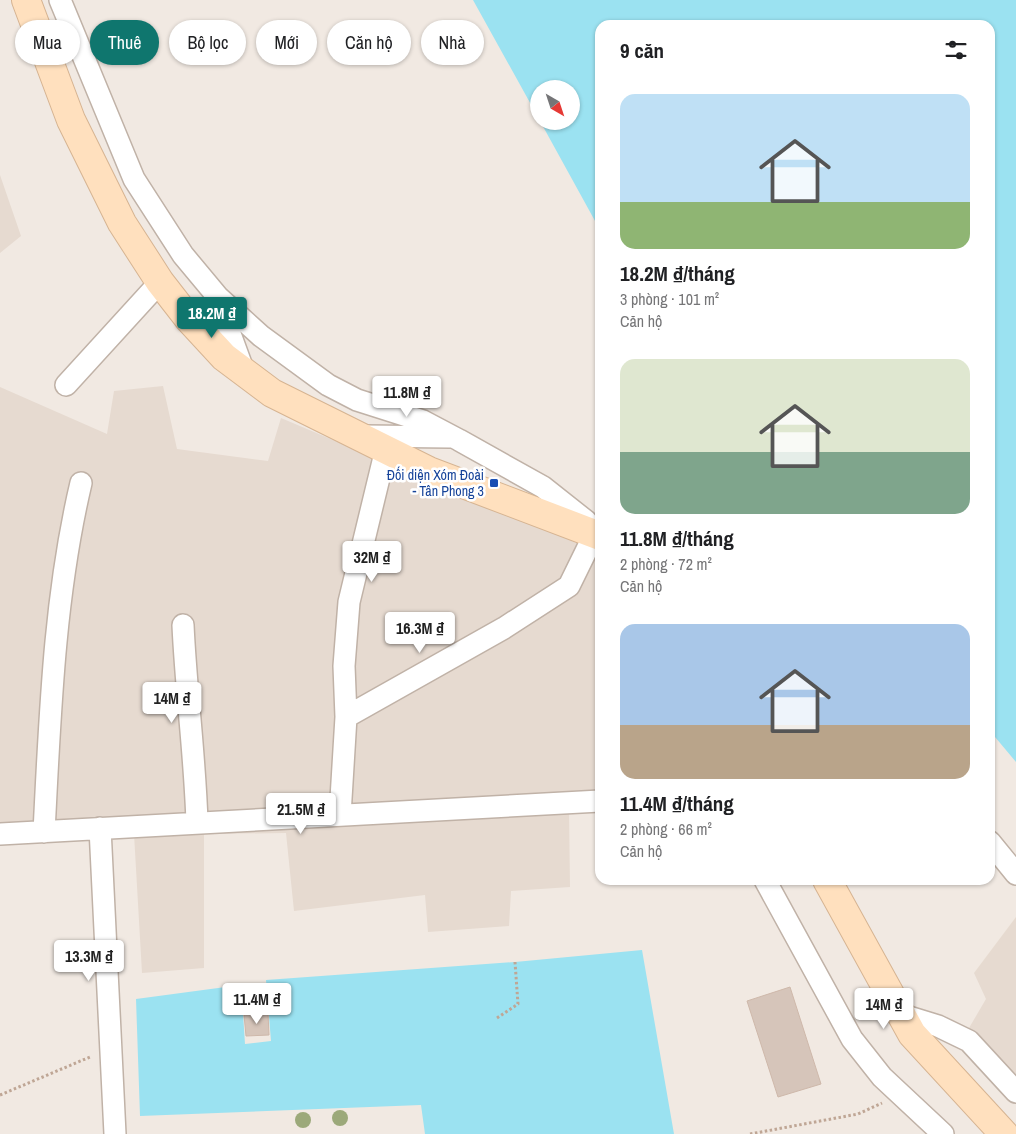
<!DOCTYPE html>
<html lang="vi">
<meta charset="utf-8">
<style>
:root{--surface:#fff;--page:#f6f6f6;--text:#202124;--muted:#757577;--accent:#0f766e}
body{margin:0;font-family:"Archivo Narrow",sans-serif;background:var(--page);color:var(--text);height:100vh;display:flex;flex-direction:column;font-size:19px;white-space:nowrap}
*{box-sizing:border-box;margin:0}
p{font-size:16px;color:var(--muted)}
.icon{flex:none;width:28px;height:28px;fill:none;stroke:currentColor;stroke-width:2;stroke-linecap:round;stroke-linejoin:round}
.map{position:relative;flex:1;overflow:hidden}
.details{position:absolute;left:595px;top:20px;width:400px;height:865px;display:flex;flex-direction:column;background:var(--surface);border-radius:15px;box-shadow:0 1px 4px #0004}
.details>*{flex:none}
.hud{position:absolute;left:15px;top:20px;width:475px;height:45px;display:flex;gap:10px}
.needle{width:32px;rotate:141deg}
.fabs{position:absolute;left:530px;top:80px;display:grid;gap:10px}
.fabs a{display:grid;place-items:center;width:50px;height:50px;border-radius:50%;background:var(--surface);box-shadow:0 1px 4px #0004;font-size:25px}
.price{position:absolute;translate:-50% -42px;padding:0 11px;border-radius:5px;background:#fff;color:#222;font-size:16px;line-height:32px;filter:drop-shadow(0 1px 2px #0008)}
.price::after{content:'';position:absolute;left:50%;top:30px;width:15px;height:11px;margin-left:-8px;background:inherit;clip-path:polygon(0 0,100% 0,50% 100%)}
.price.selected{background:var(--accent);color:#fff}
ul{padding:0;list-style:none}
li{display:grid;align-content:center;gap:10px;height:265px;padding:0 25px}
li span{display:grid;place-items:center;height:155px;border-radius:15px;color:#555}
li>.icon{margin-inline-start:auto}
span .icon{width:90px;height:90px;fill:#fffc;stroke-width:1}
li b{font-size:21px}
h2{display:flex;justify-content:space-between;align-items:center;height:60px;padding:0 25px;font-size:21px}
.tag{padding:0 18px;border-radius:22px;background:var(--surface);box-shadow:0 1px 4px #0004;font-size:18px;line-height:45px}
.tag.selected{background:var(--accent);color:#fff}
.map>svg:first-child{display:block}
.residential{fill:#e6dad0}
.water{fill:#9be2f1}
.building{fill:#d6c5ba;stroke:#ceb8aa}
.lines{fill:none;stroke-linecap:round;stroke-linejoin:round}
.minor-casing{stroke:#c0b2a7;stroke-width:24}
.secondary-casing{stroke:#d6b492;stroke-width:30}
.path{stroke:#bfa695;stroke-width:3;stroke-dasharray:2.5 2.5;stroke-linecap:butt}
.minor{stroke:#fff;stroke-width:21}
.secondary{stroke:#ffe0be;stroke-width:28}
.tree{fill:#9ca97a}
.transit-dot{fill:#1a4fb4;stroke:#fff;stroke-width:2}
.labels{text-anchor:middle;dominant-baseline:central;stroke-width:5;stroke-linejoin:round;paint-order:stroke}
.transit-label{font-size:14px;fill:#164399;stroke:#fff;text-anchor:end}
</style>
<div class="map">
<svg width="1016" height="1134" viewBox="0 0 1016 1134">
<rect width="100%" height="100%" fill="#f1e9e2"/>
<path class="residential" d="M0 175 21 236 0 253Z
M163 386 177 449 268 461 281 418 600 553V810H569L570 887 511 891 509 926 428 932 425 895 294 911 286 833 204 834V968L142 973 134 834 0 842V387L107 434 114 391Z
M1016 917V1081L969 1028 986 999 974 973Z"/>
<path class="water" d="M473 0H1016V762L990 731V25H600V230L540 121H571V89H539V119Z
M642 950 674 1134H425L421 1105 140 1116 136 999 248 984 251 1012 243 1013 245 1044 271 1041 266 980 515 962Z"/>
<path class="building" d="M790 987 821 1084 778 1097 747 1001Z
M268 1013 269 1035 246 1036 244 1015Z"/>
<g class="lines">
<g class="minor-casing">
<path id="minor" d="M60 0 134 179 183 255 218 297 261 336 328 385 357 400 423 421 459 440 543 487 586 521 595 533 569 586 504 628 346 717 340 815
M217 298 244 372
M66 385 160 282
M365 436 450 437
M183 625C186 691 195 756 197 823
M346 717 344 666 349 602 386 449
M100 828 115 1134
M44 832C50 716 54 597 81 483
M0 834 600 801
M990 842 1016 874
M765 880 852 1039 882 1077 943 1134
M899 1014 938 1026 969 1041 1016 1092"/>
</g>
<g class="secondary-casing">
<path id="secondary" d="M26 0 71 120 122 223 160 282 188 318 224 357 272 393 429 471 600 536
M827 880 912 1034 1004 1134"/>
</g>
<path class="path" d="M252 983 254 1014
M497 1018 518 1004 515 962
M0 1095 90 1057
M750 1134 858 1114 882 1103"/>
<use href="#minor" class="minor"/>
<use href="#secondary" class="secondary"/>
</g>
<g class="tree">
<circle cx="340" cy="1118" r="8"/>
<circle cx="303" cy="1120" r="8"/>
</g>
<rect class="transit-dot" x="489" y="478" width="10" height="10" rx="2.5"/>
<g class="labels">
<g class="transit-label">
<text x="484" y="475">Đối diện Xóm Đoài<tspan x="484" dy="16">- Tân Phong 3</tspan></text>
</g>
</g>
</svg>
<div class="fabs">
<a><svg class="needle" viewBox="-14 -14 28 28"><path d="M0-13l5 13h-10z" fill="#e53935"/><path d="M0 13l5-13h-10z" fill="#757577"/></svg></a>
</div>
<b class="price selected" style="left:212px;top:339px">18.2M ₫</b>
<b class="price" style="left:407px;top:418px">11.8M ₫</b>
<b class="price" style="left:372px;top:583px">32M ₫</b>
<b class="price" style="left:420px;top:654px">16.3M ₫</b>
<b class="price" style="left:172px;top:724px">14M ₫</b>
<b class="price" style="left:301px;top:835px">21.5M ₫</b>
<b class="price" style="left:89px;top:982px">13.3M ₫</b>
<b class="price" style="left:257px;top:1025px">11.4M ₫</b>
<b class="price" style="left:884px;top:1030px">14M ₫</b>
<div class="hud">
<a class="tag">Mua</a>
<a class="tag selected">Thuê</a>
<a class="tag">Bộ lọc</a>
<a class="tag">Mới</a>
<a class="tag">Căn hộ</a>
<a class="tag">Nhà</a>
</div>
<section class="details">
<h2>9 căn<svg class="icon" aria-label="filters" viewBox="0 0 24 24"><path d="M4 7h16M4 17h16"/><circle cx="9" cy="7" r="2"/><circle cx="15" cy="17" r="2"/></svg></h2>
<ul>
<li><span style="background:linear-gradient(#bfe0f5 70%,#8fb573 0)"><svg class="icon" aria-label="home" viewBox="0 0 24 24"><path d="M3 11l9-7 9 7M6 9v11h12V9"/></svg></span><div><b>18.2M ₫/tháng</b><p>3 phòng · 101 m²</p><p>Căn hộ</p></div></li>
<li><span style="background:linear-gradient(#dfe7d0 60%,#7fa58c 0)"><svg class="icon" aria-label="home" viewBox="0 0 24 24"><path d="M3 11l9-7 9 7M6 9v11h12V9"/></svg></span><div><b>11.8M ₫/tháng</b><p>2 phòng · 72 m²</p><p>Căn hộ</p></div></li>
<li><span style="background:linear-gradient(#a9c7e8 65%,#b9a48a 0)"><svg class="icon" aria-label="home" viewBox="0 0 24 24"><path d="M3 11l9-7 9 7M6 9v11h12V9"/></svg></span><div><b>11.4M ₫/tháng</b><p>2 phòng · 66 m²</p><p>Căn hộ</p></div></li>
</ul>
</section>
</div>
